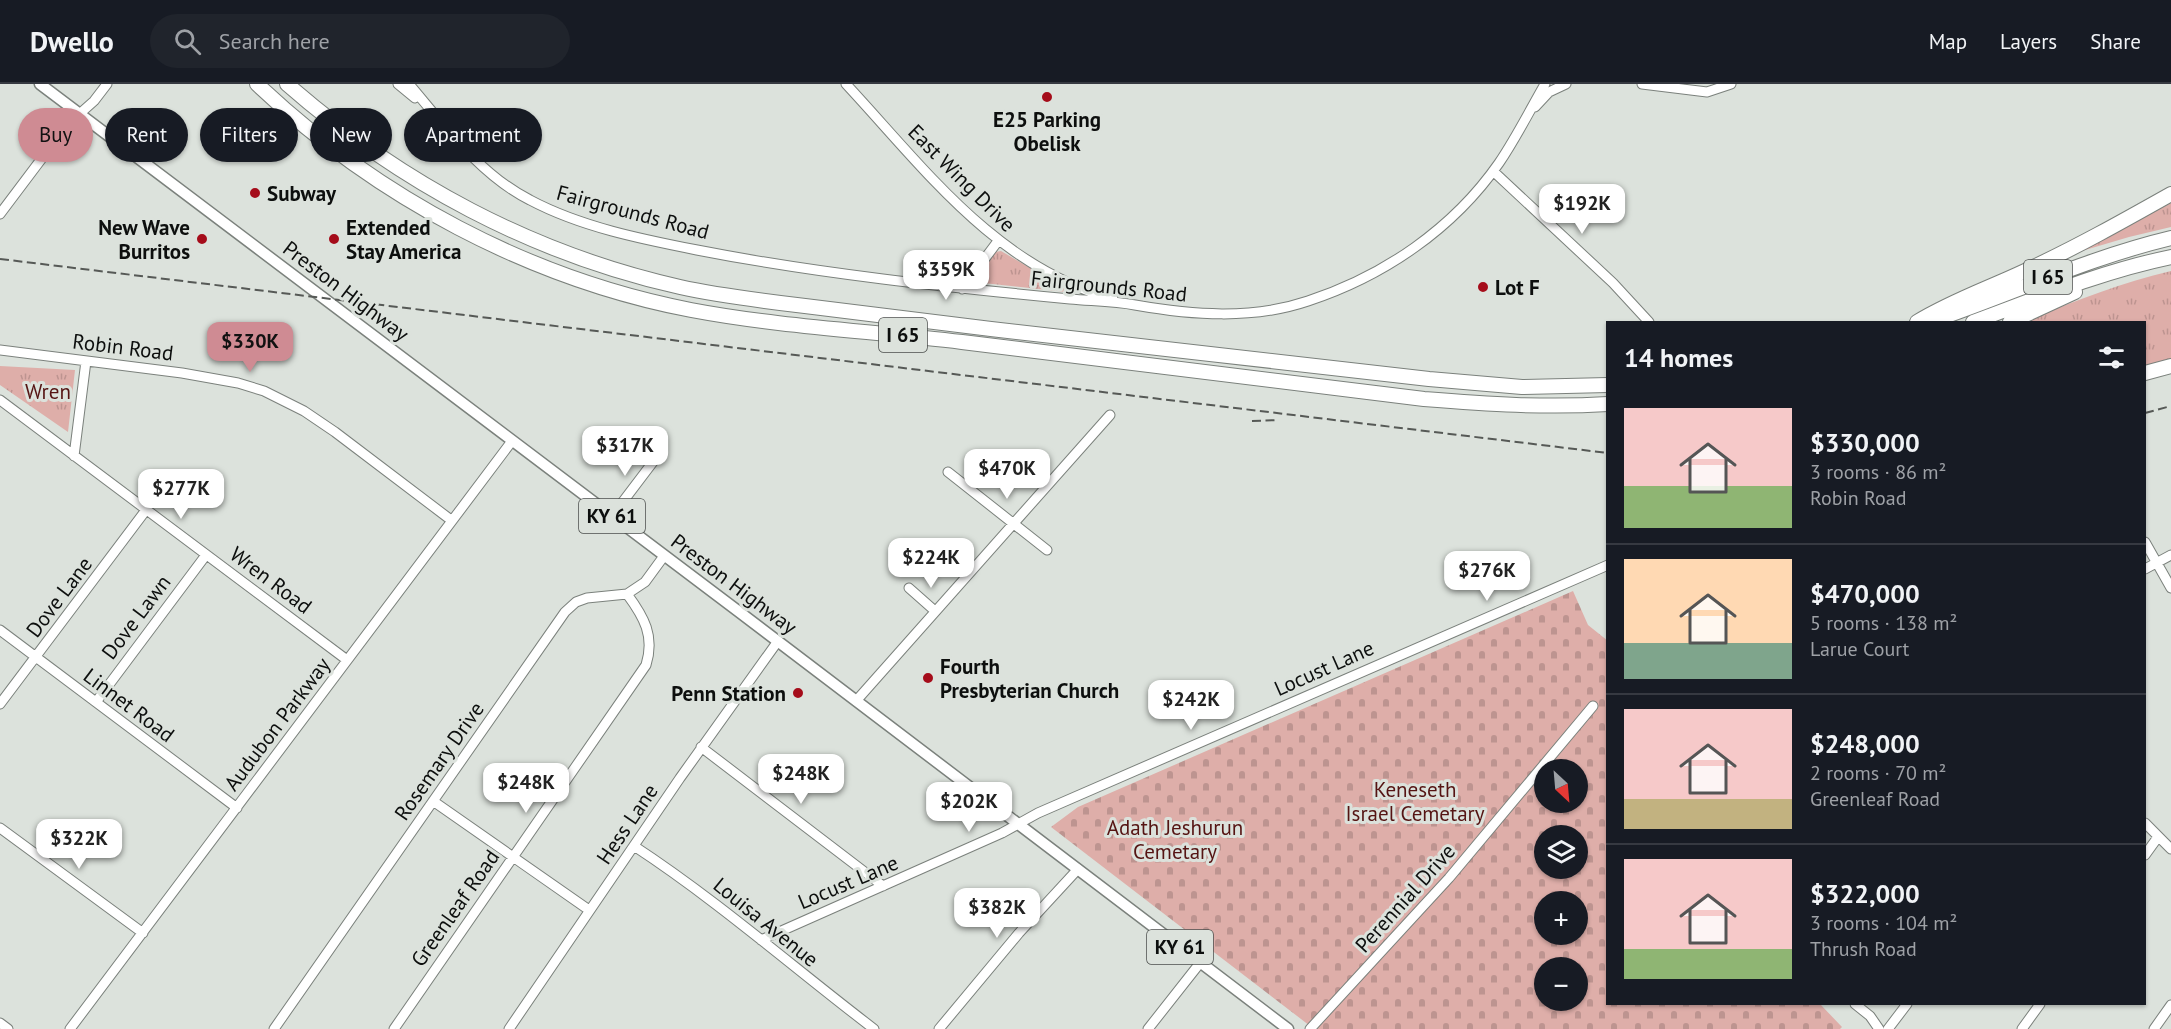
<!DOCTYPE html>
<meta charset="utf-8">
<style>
:root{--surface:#171b24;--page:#20242c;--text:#f1f3f6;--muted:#9ea1a6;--line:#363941;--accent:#cf8b93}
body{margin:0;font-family:"PT Sans",sans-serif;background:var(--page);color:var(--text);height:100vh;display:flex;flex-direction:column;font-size:22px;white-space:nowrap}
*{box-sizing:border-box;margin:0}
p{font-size:20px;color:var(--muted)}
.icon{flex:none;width:33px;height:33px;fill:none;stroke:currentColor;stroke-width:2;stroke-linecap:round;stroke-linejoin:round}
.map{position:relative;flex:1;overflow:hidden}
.side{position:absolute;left:1606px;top:237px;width:540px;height:684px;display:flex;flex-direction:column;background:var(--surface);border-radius:0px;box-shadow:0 2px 4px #0004}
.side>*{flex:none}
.hud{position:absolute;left:18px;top:24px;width:570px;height:54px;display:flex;gap:12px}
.needle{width:39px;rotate:154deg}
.controls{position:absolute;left:1534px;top:675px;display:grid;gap:12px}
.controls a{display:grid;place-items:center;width:54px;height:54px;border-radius:50%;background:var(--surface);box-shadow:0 2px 4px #0004;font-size:30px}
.price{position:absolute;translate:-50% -51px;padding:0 14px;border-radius:12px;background:#fff;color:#222;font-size:20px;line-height:39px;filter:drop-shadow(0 2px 3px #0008)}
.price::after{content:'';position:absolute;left:50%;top:36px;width:18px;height:14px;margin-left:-9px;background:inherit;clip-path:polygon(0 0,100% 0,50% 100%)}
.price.active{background:var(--accent);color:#111}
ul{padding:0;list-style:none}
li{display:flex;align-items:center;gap:18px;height:150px;padding:0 18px}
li+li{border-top:2px solid var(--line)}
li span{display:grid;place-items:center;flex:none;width:168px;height:120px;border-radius:0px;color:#555}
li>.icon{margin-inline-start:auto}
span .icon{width:72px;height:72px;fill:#fffc;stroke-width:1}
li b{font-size:26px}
h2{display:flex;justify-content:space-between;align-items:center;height:72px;padding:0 18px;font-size:26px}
.chip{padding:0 21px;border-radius:27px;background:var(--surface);box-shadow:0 2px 4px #0004;font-size:21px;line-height:54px}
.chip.active{background:var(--accent);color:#111}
header{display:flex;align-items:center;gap:36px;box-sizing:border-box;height:84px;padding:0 30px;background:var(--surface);border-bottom:2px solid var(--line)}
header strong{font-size:28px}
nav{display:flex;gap:33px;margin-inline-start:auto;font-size:21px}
.search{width:420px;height:54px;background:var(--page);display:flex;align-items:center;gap:15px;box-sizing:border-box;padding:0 21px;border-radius:33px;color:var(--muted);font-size:22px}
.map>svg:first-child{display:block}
.grass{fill:url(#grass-tufts)}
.cemetery{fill:url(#cemetery-stones);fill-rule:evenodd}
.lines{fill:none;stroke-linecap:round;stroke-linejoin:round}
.minor-casing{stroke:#7b817c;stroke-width:11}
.major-casing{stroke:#7b817c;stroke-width:13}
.highway-casing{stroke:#7b817c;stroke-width:16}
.minor{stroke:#fff;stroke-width:9}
.major{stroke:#fff;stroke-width:10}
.highway{stroke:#fff;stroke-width:14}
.rail{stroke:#565956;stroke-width:2;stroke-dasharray:9 4.5;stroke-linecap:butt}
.poi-dot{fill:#a50c1a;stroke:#dce2dc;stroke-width:2}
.labels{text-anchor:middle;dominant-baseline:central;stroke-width:6;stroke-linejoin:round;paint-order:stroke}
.shield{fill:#dce2dc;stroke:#4b4e4c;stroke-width:1.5}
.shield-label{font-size:20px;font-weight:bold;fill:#0d0f0e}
.poi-label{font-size:21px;font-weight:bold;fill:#0d0f0e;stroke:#dce2dc;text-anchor:start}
.street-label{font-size:21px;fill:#0d0f0e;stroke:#dce2dc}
.park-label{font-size:21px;fill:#551413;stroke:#dce2dc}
</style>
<header>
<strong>Dwello</strong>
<div class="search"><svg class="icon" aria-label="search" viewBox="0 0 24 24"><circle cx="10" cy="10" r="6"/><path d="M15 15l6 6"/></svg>Search here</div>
<nav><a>Map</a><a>Layers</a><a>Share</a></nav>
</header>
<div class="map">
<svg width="2171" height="945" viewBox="0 0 2171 945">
<defs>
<pattern id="grass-tufts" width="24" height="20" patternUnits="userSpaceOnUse" patternTransform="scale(1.5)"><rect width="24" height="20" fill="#deaea9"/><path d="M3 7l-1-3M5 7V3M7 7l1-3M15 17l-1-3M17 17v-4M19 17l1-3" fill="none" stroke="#bd9490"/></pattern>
<pattern id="cemetery-stones" width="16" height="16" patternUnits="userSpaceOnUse" patternTransform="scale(1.5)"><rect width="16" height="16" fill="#deaea9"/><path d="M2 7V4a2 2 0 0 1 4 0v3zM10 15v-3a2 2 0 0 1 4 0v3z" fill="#bd9490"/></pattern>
</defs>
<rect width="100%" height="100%" fill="#dce2dc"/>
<path class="grass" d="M2171 119V143L2129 153 2075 169Z
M1001 167 1066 205V208L974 198V194L995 168Z
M2171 187V278L2145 285V238H2023C2072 218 2120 199 2171 187Z
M0 282 75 286 68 348 0 301Z"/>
<path class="cemetery" d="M1573 507 1588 541 1608 557V920H1820L1842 943 1840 945H1314L1051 743 1078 723ZM1545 686H1578V718H1545ZM1545 752H1578V784H1545ZM1545 818H1578V850H1545ZM1545 884H1578V916H1545Z"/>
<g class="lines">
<g class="minor-casing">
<path id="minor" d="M398 0 415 14
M409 0C444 41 480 91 530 116 581 143 641 155 697 166 820 190 945 203 1070 215 1092 217 1114 217 1135 221 1192 231 1252 236 1308 217 1384 192 1453 145 1499 79 1516 54 1530 26 1545 0
M846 0C925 85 996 183 1113 215
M1642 0 1707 8 1731 0
M1535 23 1549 8 1566 0
M1493 87 1613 199 1649 238
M0 130 67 41 94 17 107 0
M962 205 998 157
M0 266 182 289 238 299 264 307 304 327 335 348 451 436
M0 316 347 576
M74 372 86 277
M948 388 1047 466
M612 432 659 370
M2145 458 2171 504
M2145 485 2171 471
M909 504 935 527
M0 546 237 724
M856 617 1110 331
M96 618 206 471
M0 620 146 426
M701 663 883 802
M433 717 589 826
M2145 739 2171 765
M0 744 143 849
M634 762C718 817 794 884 874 945
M2145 771 2158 753
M761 856 1002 749 1038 729 1608 481
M1855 920 1870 932 1879 945
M0 939 8 945
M70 945 512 357
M274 945 565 528 576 518 587 514 627 510 645 498 664 472
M394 945 646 581C655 552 644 533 627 510
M509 945 680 694 778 557
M939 945 1019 849 1078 785
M1148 945 1200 879
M1310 945 1449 794 1593 622
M1888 945 1907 920
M2022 945 2040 920
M2154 945 2171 921"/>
</g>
<g class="major-casing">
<path id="major" d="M40 0 738 527 1288 945"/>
</g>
<g class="highway-casing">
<path id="highway" d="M257 0C376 113 530 195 691 226 781 243 872 247 962 258 1116 277 1270 296 1424 315 1486 320 1546 324 1608 320
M287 0C400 99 533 170 680 203 721 212 763 217 805 222 867 230 929 237 991 245 1137 262 1283 278 1429 295L1522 303 1608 301
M1938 235C2016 208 2091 173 2171 154
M1917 238C1951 217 1989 204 2025 187 2075 164 2123 137 2171 110
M1973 238C2038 214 2103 187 2171 173
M2010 238 2075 208
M2145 289 2171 282"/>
</g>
<use href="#minor" class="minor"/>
<use href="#major" class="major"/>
<use href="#highway" class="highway"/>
<path class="rail" d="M0 175 1608 369
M2145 329 2171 322
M1252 337 1278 336"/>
</g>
<g class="poi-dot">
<circle cx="1047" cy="13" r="6"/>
<circle cx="255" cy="109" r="6"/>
<circle cx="202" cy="155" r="6"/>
<circle cx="334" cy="155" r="6"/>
<circle cx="1483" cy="203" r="6"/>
<circle cx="928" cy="594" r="6"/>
<circle cx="798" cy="609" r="6"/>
</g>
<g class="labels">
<g class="shield">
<rect x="2024" y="176" width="48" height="34" rx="4.5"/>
<rect x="879" y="234" width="48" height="34" rx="4.5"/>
<rect x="579" y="415" width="66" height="34" rx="4.5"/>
<rect x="1147" y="846" width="66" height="34" rx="4.5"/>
</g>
<g class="shield-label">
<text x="2048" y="193">I 65</text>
<text x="903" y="251">I 65</text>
<text x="612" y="432">KY 61</text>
<text x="1180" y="863">KY 61</text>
</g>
<g class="poi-label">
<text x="1047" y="35" text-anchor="middle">E25 Parking<tspan x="1047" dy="24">Obelisk</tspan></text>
<text x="267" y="109">Subway</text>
<text x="190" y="143" text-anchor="end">New Wave<tspan x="190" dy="24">Burritos</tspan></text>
<text x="346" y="143">Extended<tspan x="346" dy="24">Stay America</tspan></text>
<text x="1495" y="203">Lot F</text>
<text x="940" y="582">Fourth<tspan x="940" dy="24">Presbyterian Church</tspan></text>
<text x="786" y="609" text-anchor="end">Penn Station</text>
</g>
<g class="street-label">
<text transform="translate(962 94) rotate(45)">East Wing Drive</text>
<text transform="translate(633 128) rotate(15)">Fairgrounds Road</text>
<text transform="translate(1109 202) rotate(6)">Fairgrounds Road</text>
<text transform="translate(346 207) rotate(37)">Preston Highway</text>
<text transform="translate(123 263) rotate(7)">Robin Road</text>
<text transform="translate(271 496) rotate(37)">Wren Road</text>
<text transform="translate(734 500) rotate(37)">Preston Highway</text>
<text transform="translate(59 513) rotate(-53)">Dove Lane</text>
<text transform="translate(136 533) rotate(-53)">Dove Lawn</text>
<text transform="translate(1324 584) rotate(-24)">Locust Lane</text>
<text transform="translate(129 621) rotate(37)">Linnet Road</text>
<text transform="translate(277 640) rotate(-53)">Audubon Parkway</text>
<text transform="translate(439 677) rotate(-55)">Rosemary Drive</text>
<text transform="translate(627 740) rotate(-56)">Hess Lane</text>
<text transform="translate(848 798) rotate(-23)">Locust Lane</text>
<text transform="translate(1405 814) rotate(-48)">Perennial Drive</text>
<text transform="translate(455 824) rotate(-55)">Greenleaf Road</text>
<text transform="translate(766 838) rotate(39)">Louisa Avenue</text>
</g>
<g class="park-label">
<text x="48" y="307">Wren</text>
<text x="1415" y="705">Keneseth<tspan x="1415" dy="24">Israel Cemetary</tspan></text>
<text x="1175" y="743">Adath Jeshurun<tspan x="1175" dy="24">Cemetary</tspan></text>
</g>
</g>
</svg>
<div class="controls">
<a><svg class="needle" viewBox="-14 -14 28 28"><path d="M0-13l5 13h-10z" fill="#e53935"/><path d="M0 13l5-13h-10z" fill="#9ea1a6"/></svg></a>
<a><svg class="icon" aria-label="layers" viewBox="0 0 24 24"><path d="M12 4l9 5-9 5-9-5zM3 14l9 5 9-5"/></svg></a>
<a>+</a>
<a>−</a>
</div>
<b class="price" style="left:1582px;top:151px">$192K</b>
<b class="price" style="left:946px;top:217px">$359K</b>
<b class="price active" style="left:250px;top:289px">$330K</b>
<b class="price" style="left:625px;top:393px">$317K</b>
<b class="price" style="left:1007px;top:416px">$470K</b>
<b class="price" style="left:181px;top:436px">$277K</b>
<b class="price" style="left:931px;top:505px">$224K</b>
<b class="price" style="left:1487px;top:518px">$276K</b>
<b class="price" style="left:1191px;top:647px">$242K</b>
<b class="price" style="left:801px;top:721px">$248K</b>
<b class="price" style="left:526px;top:730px">$248K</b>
<b class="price" style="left:969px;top:749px">$202K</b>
<b class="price" style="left:79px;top:786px">$322K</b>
<b class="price" style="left:997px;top:855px">$382K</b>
<div class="hud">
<a class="chip active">Buy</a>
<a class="chip">Rent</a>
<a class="chip">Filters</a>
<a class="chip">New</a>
<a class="chip">Apartment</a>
</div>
<section class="side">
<h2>14 homes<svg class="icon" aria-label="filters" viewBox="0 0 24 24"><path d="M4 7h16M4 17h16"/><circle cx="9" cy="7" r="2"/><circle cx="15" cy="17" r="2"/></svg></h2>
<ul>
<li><span style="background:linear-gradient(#f6c9c9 65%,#8fb573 0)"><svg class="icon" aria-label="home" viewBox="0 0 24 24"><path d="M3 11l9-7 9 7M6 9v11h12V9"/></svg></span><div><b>$330,000</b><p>3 rooms · 86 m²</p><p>Robin Road</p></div></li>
<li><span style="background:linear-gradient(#ffd9b3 70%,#7fa58c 0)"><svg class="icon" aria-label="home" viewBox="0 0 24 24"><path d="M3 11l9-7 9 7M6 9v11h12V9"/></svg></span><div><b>$470,000</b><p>5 rooms · 138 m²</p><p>Larue Court</p></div></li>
<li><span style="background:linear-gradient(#f6c9c9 75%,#c2b280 0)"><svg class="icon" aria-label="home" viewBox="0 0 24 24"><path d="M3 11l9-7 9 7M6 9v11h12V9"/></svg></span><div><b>$248,000</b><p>2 rooms · 70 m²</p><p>Greenleaf Road</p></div></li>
<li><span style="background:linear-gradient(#f6c9c9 75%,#8fb573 0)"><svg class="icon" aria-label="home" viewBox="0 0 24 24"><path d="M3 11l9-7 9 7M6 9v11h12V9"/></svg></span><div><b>$322,000</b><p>3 rooms · 104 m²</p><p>Thrush Road</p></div></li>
</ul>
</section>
</div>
